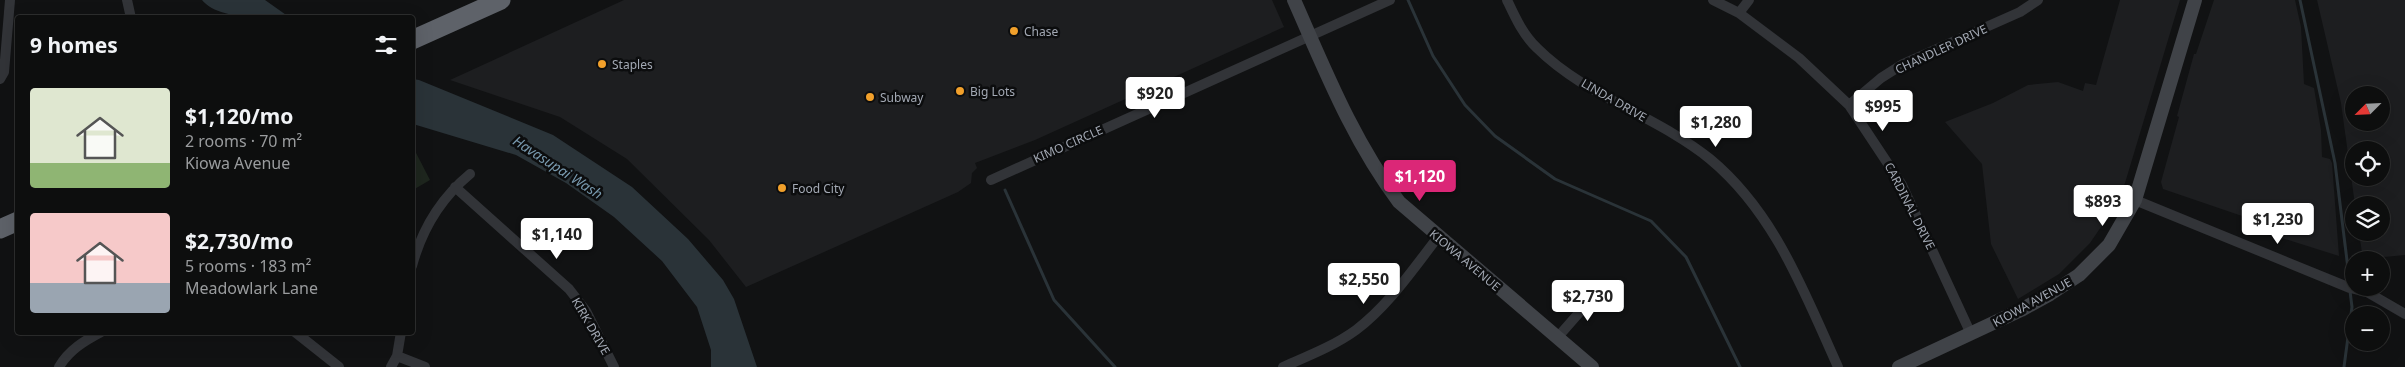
<!DOCTYPE html>
<meta charset="utf-8">
<style>
:root{--surface:#0d0e0e;--page:#1b1c1c;--text:#f1f3f6;--muted:#9a9c9e;--line:#2d2e2e;--accent:#db2777}
body{margin:0;font-family:"Noto Sans",sans-serif;background:var(--page);color:var(--text);height:100vh;display:flex;flex-direction:column;font-size:19px;white-space:nowrap}
*{box-sizing:border-box;margin:0}
p{font-size:16px;color:var(--muted)}
.icon{flex:none;width:28px;height:28px;fill:none;stroke:currentColor;stroke-width:2;stroke-linecap:round;stroke-linejoin:round}
.map{position:relative;flex:1;overflow:hidden}
.details{position:absolute;left:15px;top:15px;width:400px;height:320px;display:flex;flex-direction:column;background:var(--surface);border-radius:5px;box-shadow:0 5px 20px #0002,0 0 0 1px var(--line)}
.details>*{flex:none}
.needle{width:32px;rotate:246deg}
.buttons{position:absolute;left:2345px;top:86px;display:grid;gap:10px}
.buttons a{display:grid;place-items:center;width:45px;height:45px;border-radius:50%;background:var(--surface);box-shadow:0 5px 20px #0002,0 0 0 1px var(--line);font-size:25px}
.price{position:absolute;translate:-50% -42px;padding:0 11px;border-radius:5px;background:#fff;color:#222;font-size:16px;line-height:32px;filter:drop-shadow(0 1px 2px #0008)}
.price::after{content:'';position:absolute;left:50%;top:30px;width:15px;height:11px;margin-left:-8px;background:inherit;clip-path:polygon(0 0,100% 0,50% 100%)}
.price.current{background:var(--accent);color:#fff}
ul{padding:0;list-style:none}
li{display:flex;align-items:center;gap:15px;height:125px;padding:0 15px}
li span{display:grid;place-items:center;flex:none;width:140px;height:100px;border-radius:5px;color:#555}
li>.icon{margin-inline-start:auto}
span .icon{width:60px;height:60px;fill:#fffc;stroke-width:1}
li b{font-size:21px}
h2{display:flex;justify-content:space-between;align-items:center;height:60px;padding:0 15px;font-size:21px}
.map>svg:first-child{display:block}
.built{fill:#1d1e20;fill-rule:evenodd}
.green{fill:#1e261e}
.water{fill:#2a3338}
.lines{fill:none;stroke-linecap:round;stroke-linejoin:round}
.stream{stroke:#2a3338;stroke-width:3}
.street{stroke:#323438;stroke-width:10}
.secondary{stroke:#404348;stroke-width:14}
.highway{stroke:#5e6269;stroke-width:19}
.poi-dot{fill:#f1a02b;stroke:#0c0d0e;stroke-width:2}
.labels{text-anchor:middle;dominant-baseline:central;stroke-width:5;stroke-linejoin:round;paint-order:stroke}
.poi-label{font-size:12px;fill:#a3a9b4;stroke:#0c0d0e;text-anchor:start}
.street-label{font-size:12px;fill:#a3a9b4;stroke:#0c0d0e}
.water-label{font-size:14px;font-style:italic;fill:#799aaf;stroke:#0c0d0e}
</style>
<div class="map">
<svg width="2405" height="367" viewBox="0 0 2405 367">
<rect width="100%" height="100%" fill="#111213"/>
<path class="built" d="M624 0H1272L1284 27 1035 140 975 163 977 168 972 173 971 183 958 192 746 287 709 240 627 159 560 117 450 80Z
M2120 0H2180L2125 183 2116 205 2090 243 2059 274 2018 299 1991 244 1982 164 1945 122 1993 103 2028 85 2058 82 2083 91 2085 83 2096 85Z
M2214 0H2295L2301 27 2304 84 2314 88 2321 130 2322 157 2330 159 2332 163 2339 256 2247 227 2248 221 2245 217 2163 189 2161 182 2179 117 2177 116 2194 54H2196Z
M2317 0H2405V255L2363 259 2359 233 2381 232V205H2355L2341 103ZM2354 95H2381V122H2354ZM2354 150H2381V178H2354Z"/>
<path class="green" d="M413 147 430 180 413 190H412Z"/>
<path class="water" d="M202 0H265L289 17C265 18 218 20 202 0Z
M413 79 419 80 553 135 632 187 688 239 723 280 734 299 757 367H711V350L697 307 662 261 614 217 566 183 516 155 413 124Z"/>
<g class="lines">
<path class="stream" d="M1408 0 1433 56 1465 105 1495 136 1555 179 1651 221 1686 257 1740 367
M2300 0 2335 163 2350 285
M1005 190 1054 300 1115 367
M2344 367 2352 307 2350 291"/>
<path class="street" d="M127 0 131 18
M1507 0C1515 17 1523 35 1537 48 1585 96 1657 116 1710 159 1775 213 1804 292 1838 367
M1713 0 1739 13 1799 58 1849 105 1902 185 1971 334
M1739 13 1749 0
M0 79 4 72 10 0
M1849 105 1881 78 1903 64 2020 12 2038 0
M991 180 1390 0
M455 187 569 289 586 311 614 367
M2135 200 2350 288 2367 292 2405 314
M412 266C422 229 441 198 470 174
M295 332 339 367
M1557 338 1599 290
M397 356 425 367
M59 367C69 350 84 341 101 332
M391 367 397 356 401 332
M1283 367C1308 356 1334 346 1356 330 1389 305 1413 269 1438 237"/>
<path class="secondary" d="M1294 0C1325 70 1353 141 1399 202L1592 367
M1899 367 2021 310 2050 294 2079 275 2109 245 2135 200 2195 0"/>
<path class="highway" d="M412 40 501 0
M0 229 18 221"/>
</g>
<g class="poi-dot">
<circle cx="1014" cy="31" r="5"/>
<circle cx="602" cy="64" r="5"/>
<circle cx="960" cy="91" r="5"/>
<circle cx="870" cy="97" r="5"/>
<circle cx="782" cy="188" r="5"/>
</g>
<g class="labels">
<g class="poi-label">
<text x="1024" y="31">Chase</text>
<text x="612" y="64">Staples</text>
<text x="970" y="91">Big Lots</text>
<text x="880" y="97">Subway</text>
<text x="792" y="188">Food City</text>
</g>
<g class="street-label">
<text transform="translate(1941 49) rotate(-25)">CHANDLER DRIVE</text>
<text transform="translate(1614 100) rotate(30)">LINDA DRIVE</text>
<text transform="translate(1068 144) rotate(-24)">KIMO CIRCLE</text>
<text transform="translate(1910 206) rotate(63)">CARDINAL DRIVE</text>
<text transform="translate(1465 260) rotate(40)">KIOWA AVENUE</text>
<text transform="translate(2032 302) rotate(-29)">KIOWA AVENUE</text>
<text transform="translate(591 326) rotate(60)">KIRK DRIVE</text>
</g>
<g class="water-label">
<text transform="translate(558 167) rotate(33)">Havasupai Wash</text>
</g>
</g>
</svg>
<div class="buttons">
<a><svg class="needle" viewBox="-14 -14 28 28"><path d="M0-13l5 13h-10z" fill="#e53935"/><path d="M0 13l5-13h-10z" fill="#9a9c9e"/></svg></a>
<a><svg class="icon" aria-label="locate" viewBox="0 0 24 24"><circle cx="12" cy="12" r="6"/><path d="M12 2v4M12 18v4M2 12h4M18 12h4"/></svg></a>
<a><svg class="icon" aria-label="layers" viewBox="0 0 24 24"><path d="M12 4l9 5-9 5-9-5zM3 14l9 5 9-5"/></svg></a>
<a>+</a>
<a>−</a>
</div>
<b class="price" style="left:1155px;top:119px">$920</b>
<b class="price" style="left:1883px;top:132px">$995</b>
<b class="price" style="left:1716px;top:148px">$1,280</b>
<b class="price current" style="left:1420px;top:202px">$1,120</b>
<b class="price" style="left:2103px;top:227px">$893</b>
<b class="price" style="left:2278px;top:245px">$1,230</b>
<b class="price" style="left:557px;top:260px">$1,140</b>
<b class="price" style="left:1364px;top:305px">$2,550</b>
<b class="price" style="left:1588px;top:322px">$2,730</b>
<section class="details">
<h2>9 homes<svg class="icon" aria-label="filters" viewBox="0 0 24 24"><path d="M4 7h16M4 17h16"/><circle cx="9" cy="7" r="2"/><circle cx="15" cy="17" r="2"/></svg></h2>
<ul>
<li><span style="background:linear-gradient(#dfe7d0 75%,#8fb573 0)"><svg class="icon" aria-label="home" viewBox="0 0 24 24"><path d="M3 11l9-7 9 7M6 9v11h12V9"/></svg></span><div><b>$1,120/mo</b><p>2 rooms · 70 m²</p><p>Kiowa Avenue</p></div></li>
<li><span style="background:linear-gradient(#f6c9c9 70%,#9aa5b1 0)"><svg class="icon" aria-label="home" viewBox="0 0 24 24"><path d="M3 11l9-7 9 7M6 9v11h12V9"/></svg></span><div><b>$2,730/mo</b><p>5 rooms · 183 m²</p><p>Meadowlark Lane</p></div></li>
</ul>
</section>
</div>
